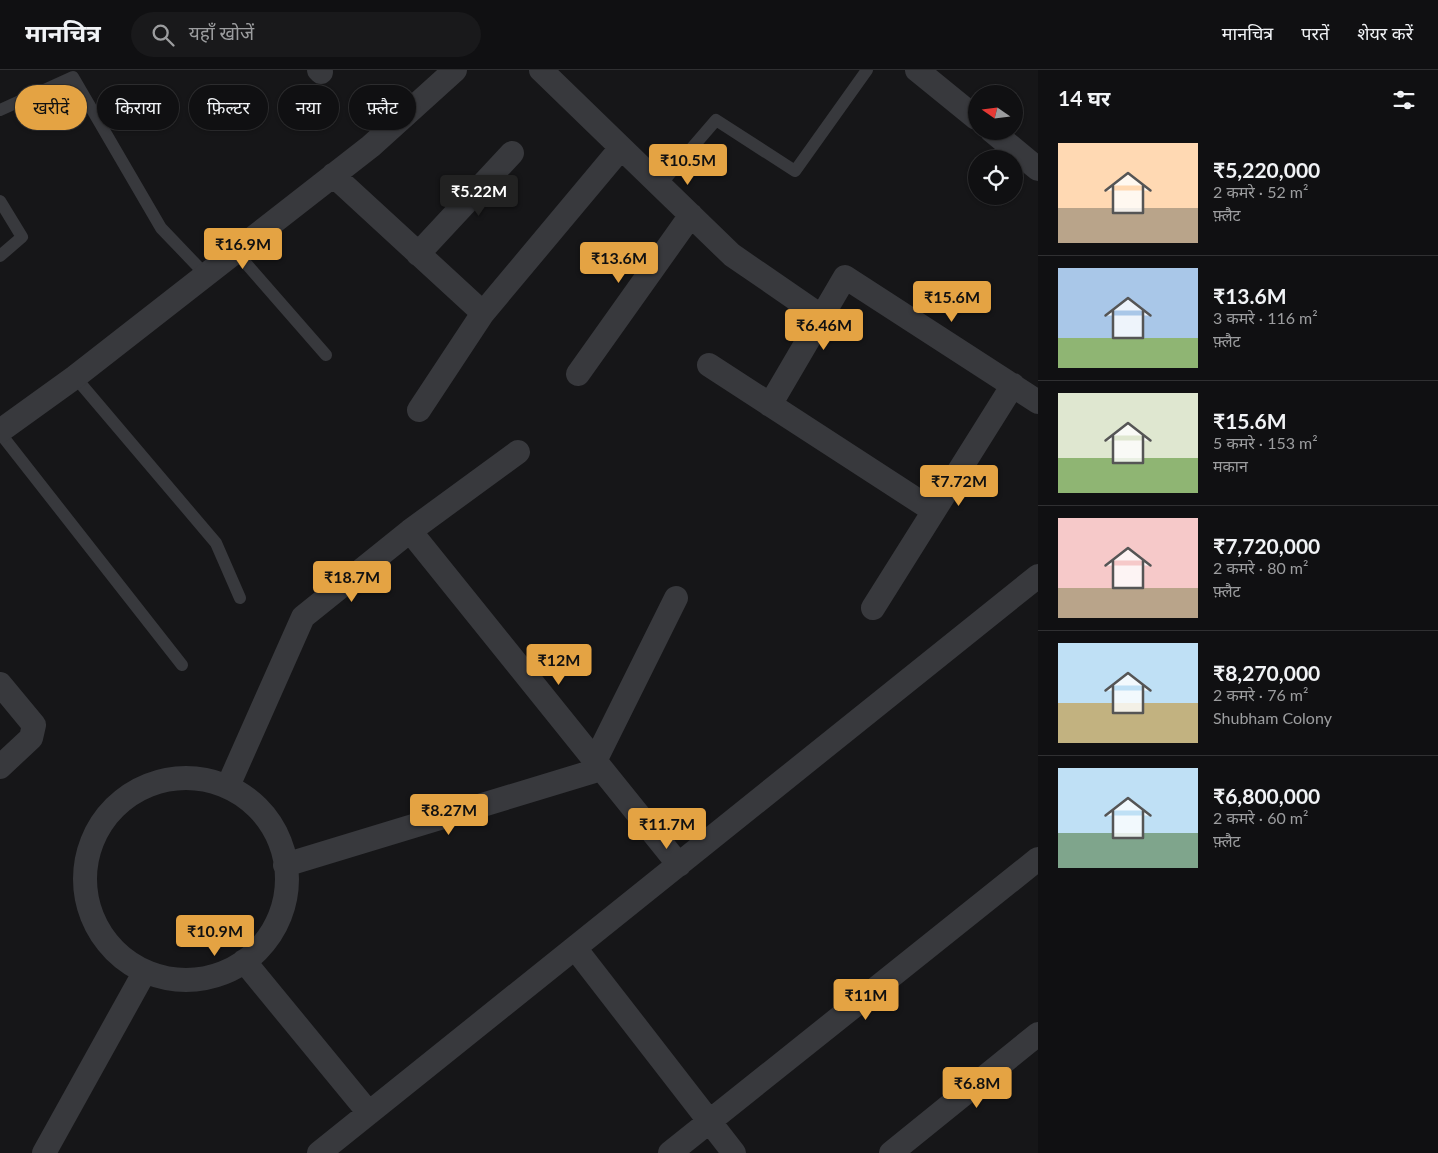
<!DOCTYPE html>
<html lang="hi">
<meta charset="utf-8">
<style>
:root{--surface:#101012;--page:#19191b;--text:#f1f3f6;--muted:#9c9d9f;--line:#303032;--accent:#e4a343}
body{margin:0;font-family:Lato,"Noto Sans Devanagari",sans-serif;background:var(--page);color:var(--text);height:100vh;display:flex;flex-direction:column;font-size:19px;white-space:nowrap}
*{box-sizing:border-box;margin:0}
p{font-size:16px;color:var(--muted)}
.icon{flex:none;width:28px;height:28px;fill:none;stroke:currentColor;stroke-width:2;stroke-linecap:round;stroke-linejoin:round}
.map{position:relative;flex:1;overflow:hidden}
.drawer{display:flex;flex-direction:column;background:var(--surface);width:400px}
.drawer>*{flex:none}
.guide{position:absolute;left:15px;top:15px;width:475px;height:45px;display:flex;gap:10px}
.needle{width:32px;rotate:284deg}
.controls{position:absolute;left:968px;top:15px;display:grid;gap:10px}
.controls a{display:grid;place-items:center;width:55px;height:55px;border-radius:50%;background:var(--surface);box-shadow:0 1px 4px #0004,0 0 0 1px var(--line);font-size:25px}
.price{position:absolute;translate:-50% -42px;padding:0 11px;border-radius:5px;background:var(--accent);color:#111;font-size:16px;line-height:32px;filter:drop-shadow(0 1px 2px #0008)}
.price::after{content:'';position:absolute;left:50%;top:30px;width:15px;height:11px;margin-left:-8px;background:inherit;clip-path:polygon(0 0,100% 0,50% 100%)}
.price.on{background:#222;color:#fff}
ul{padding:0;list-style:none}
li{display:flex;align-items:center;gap:15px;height:125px;padding:0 20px}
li+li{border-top:1px solid var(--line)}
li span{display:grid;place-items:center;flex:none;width:140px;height:100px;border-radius:0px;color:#555}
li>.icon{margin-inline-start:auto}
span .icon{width:60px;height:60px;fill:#fffc;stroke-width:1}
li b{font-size:21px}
h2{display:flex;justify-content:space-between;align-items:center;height:60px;padding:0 20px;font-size:21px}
.chip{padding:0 18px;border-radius:22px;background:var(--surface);box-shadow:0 1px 4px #0004,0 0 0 1px var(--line);font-size:18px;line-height:45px}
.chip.on{background:var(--accent);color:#111}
header{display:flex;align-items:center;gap:30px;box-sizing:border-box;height:70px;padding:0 25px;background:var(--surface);border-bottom:1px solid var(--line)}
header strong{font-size:24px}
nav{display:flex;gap:28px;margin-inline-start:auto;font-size:18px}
.search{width:350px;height:45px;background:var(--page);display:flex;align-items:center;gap:12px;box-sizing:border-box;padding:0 18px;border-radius:28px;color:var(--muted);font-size:19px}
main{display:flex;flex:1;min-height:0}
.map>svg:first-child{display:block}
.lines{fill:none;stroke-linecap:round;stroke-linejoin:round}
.lane{stroke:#38393d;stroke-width:12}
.street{stroke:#38393d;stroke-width:24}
</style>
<header>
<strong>मानचित्र</strong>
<div class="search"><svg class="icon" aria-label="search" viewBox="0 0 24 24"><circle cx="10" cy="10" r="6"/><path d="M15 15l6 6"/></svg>यहाँ खोजें</div>
<nav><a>मानचित्र</a><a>परतें</a><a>शेयर करें</a></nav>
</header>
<main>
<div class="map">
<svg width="1038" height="1083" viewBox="0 0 1038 1083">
<rect width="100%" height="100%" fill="#161618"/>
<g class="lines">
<path class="lane" d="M0 40 73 7 161 158 206 205
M660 115 716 50 795 101 867 0
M0 131 22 167 0 186
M236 182 326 285
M75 307 216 473 240 528
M0 363 182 595"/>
<path class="street" d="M319 0 321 2
M541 0 732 185 822 247
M917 0 976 48
M992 61 1038 99
M333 105 483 243
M418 184 512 83
M709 295 934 441
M578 304 691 145
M770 335 845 207 1038 332
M419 340 483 243 621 78
M0 361 75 307 371 76 455 0
M410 461 679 795
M873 538 1013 315
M0 614 34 655 31 668 0 697
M595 691 676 528
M85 809a101 101 0 1 1 202 0a101 101 0 1 1-202 0Z
M228 716 303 547 410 461 518 382
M285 795 601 699
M575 878 734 1083
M244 891 369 1043
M44 1083 144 903
M319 1083 1038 506
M670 1083 1038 789
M891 1083 1038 964"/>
</g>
</svg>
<div class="controls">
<a><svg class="needle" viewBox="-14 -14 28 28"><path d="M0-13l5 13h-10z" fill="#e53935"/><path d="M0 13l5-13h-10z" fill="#9c9d9f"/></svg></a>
<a><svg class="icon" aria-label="locate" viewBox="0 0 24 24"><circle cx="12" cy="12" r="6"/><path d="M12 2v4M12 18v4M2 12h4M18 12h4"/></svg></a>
</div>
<b class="price" style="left:688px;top:116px">₹10.5M</b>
<b class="price on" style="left:479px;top:147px">₹5.22M</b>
<b class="price" style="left:243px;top:200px">₹16.9M</b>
<b class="price" style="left:619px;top:214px">₹13.6M</b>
<b class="price" style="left:952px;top:253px">₹15.6M</b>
<b class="price" style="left:824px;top:281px">₹6.46M</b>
<b class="price" style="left:959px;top:437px">₹7.72M</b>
<b class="price" style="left:352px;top:533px">₹18.7M</b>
<b class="price" style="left:559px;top:616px">₹12M</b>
<b class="price" style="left:449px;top:766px">₹8.27M</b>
<b class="price" style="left:667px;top:780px">₹11.7M</b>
<b class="price" style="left:215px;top:887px">₹10.9M</b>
<b class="price" style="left:866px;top:951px">₹11M</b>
<b class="price" style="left:977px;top:1039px">₹6.8M</b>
<div class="guide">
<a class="chip on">खरीदें</a>
<a class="chip">किराया</a>
<a class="chip">फ़िल्टर</a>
<a class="chip">नया</a>
<a class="chip">फ़्लैट</a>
</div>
</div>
<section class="drawer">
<h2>14 घर<svg class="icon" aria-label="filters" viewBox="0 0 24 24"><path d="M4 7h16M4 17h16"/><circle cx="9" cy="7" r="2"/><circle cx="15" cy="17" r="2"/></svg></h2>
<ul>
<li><span style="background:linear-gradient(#ffd9b3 65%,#b9a48a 0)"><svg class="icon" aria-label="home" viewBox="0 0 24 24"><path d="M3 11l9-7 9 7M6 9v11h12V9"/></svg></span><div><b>₹5,220,000</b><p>2 कमरे · 52 m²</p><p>फ़्लैट</p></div></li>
<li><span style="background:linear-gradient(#a9c7e8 70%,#8fb573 0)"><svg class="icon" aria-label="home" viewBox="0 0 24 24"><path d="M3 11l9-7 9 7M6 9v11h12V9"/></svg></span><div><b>₹13.6M</b><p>3 कमरे · 116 m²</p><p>फ़्लैट</p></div></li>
<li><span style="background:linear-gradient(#dfe7d0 65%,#8fb573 0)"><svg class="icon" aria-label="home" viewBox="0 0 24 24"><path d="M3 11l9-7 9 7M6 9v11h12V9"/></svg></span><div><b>₹15.6M</b><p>5 कमरे · 153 m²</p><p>मकान</p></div></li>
<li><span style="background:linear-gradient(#f6c9c9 70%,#b9a48a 0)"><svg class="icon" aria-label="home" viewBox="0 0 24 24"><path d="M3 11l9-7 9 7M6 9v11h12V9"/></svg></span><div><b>₹7,720,000</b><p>2 कमरे · 80 m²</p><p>फ़्लैट</p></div></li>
<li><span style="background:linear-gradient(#bfe0f5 60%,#c2b280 0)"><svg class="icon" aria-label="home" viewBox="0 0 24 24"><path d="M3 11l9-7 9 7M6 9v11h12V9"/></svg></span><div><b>₹8,270,000</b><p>2 कमरे · 76 m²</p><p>Shubham Colony</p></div></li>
<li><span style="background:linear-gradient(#bfe0f5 65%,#7fa58c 0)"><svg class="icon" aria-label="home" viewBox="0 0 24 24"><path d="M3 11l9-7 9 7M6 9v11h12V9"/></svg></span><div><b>₹6,800,000</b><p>2 कमरे · 60 m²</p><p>फ़्लैट</p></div></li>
</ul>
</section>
</main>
